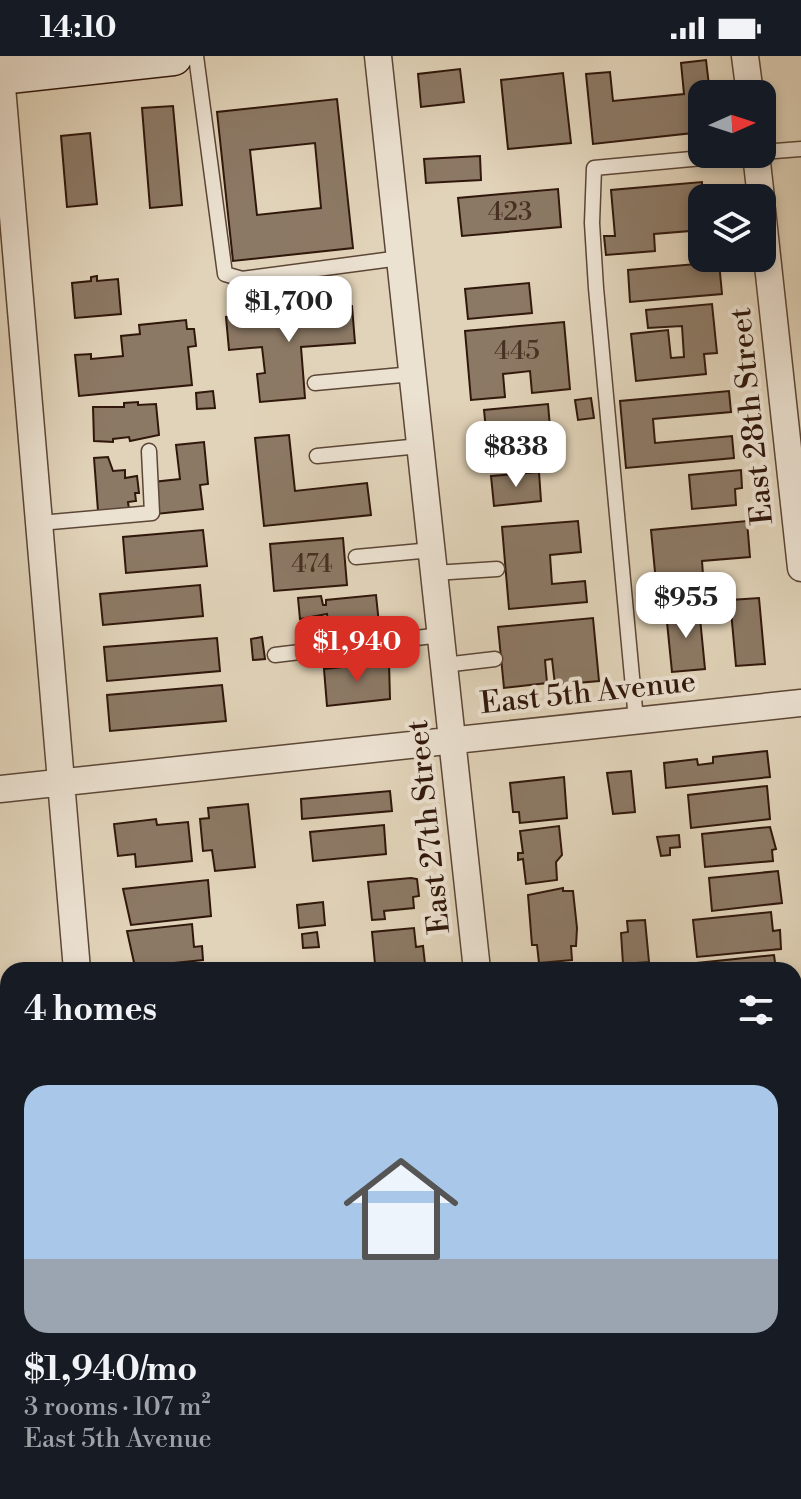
<!DOCTYPE html>
<meta charset="utf-8">
<style>
:root{--surface:#171b24;--page:#242831;--text:#f1f3f6;--muted:#9ea1a6;--accent:#d93025}
body{margin:0;font-family:"Libre Bodoni",serif;background:var(--page);color:var(--text);height:100vh;display:flex;flex-direction:column;font-size:30px;white-space:nowrap}
*{box-sizing:border-box;margin:0}
p{font-size:26px;color:var(--muted)}
.icon{flex:none;width:44px;height:44px;fill:none;stroke:currentColor;stroke-width:2;stroke-linecap:round;stroke-linejoin:round}
.map{position:relative;flex:1;overflow:hidden}
.sheet{position:absolute;left:0px;top:906px;width:802px;height:538px;display:flex;flex-direction:column;background:var(--surface);border-radius:24px 24px 0 0;box-shadow:0 4px 12px #0003}
.sheet>*{flex:none}
.needle{width:52px;rotate:87deg}
.fabs{position:absolute;left:688px;top:24px;display:grid;gap:16px}
.fabs a{display:grid;place-items:center;width:88px;height:88px;border-radius:16px;background:var(--surface);box-shadow:0 4px 12px #0003;font-size:40px}
.price{position:absolute;translate:-50% -68px;padding:0 18px;border-radius:16px;background:#fff;color:#222;font-size:26px;line-height:52px;filter:drop-shadow(0 2px 4px #0008)}
.price::after{content:'';position:absolute;left:50%;top:48px;width:24px;height:18px;margin-left:-12px;background:inherit;clip-path:polygon(0 0,100% 0,50% 100%)}
.price.current{background:var(--accent);color:#fff}
ul{padding:0;list-style:none}
li{display:grid;align-content:center;gap:16px;height:424px;padding:0 24px}
li span{display:grid;place-items:center;height:248px;border-radius:24px;color:#555}
li>.icon{margin-inline-start:auto}
span .icon{width:144px;height:144px;fill:#fffc;stroke-width:1}
li b{font-size:34px}
h2{display:flex;justify-content:space-between;align-items:center;height:96px;padding:0 24px;font-size:34px}
.status{display:flex;justify-content:space-between;align-items:center;height:56px;padding:0 40px;background:var(--surface);direction:ltr}
.status svg{height:22px;fill:currentColor}
.map>svg:first-child{display:block}
.building{fill:#8c7965;stroke:#30170b;stroke-width:2;fill-rule:evenodd}
.lines{fill:none;stroke-linecap:round;stroke-linejoin:round}
.service-casing{stroke:#5c4636;stroke-width:17}
.minor-casing{stroke:#5c4636;stroke-width:29}
.tertiary-casing{stroke:#5c4636;stroke-width:35}
.secondary-casing{stroke:#30170b;stroke-width:41}
.service{stroke:#ece2d2;stroke-width:14}
.minor{stroke:#ece2d2;stroke-width:26}
.tertiary{stroke:#ece2d2;stroke-width:32}
.secondary{stroke:#ece2d2;stroke-width:38}
.labels{text-anchor:middle;dominant-baseline:central;stroke-width:8;stroke-linejoin:round;paint-order:stroke}
.number-label{font-size:26px;fill:#473022}
.street-label{font-size:30px;fill:#30170b;stroke:#ece2d2}
</style>
<div class="status"><b>14:10</b><svg viewBox="0 0 49 12"><path d="M0 12V9h3v3zM5 12V6h3v6zM10 12V3h3v9zM15 12V0h3v12zM26 1h20v11H26zM47 4h2v5h-2z"/></svg></div>
<div class="map">
<svg width="801" height="1443" viewBox="0 0 801 1443">
<rect width="100%" height="100%" fill="#e1d3b9"/>
<filter id="stains"><feTurbulence type="fractalNoise" baseFrequency=".0025" numOctaves="4"/><feColorMatrix values="0 0 0 0 .2 0 0 0 0 .09 0 0 0 0 .02 0 0 0 .5 -.17"/></filter>
<radialGradient id="worn" r=".72"><stop offset=".6" stop-color="#630" stop-opacity="0"/><stop offset="1" stop-color="#630" stop-opacity=".3"/></radialGradient>
<path class="building" d="M706 4 710 38H702V76L593 88 586 18 610 16 613 45 684 38 681 7Z
M460 13 464 46 421 51 418 18Z
M563 17 571 87 508 93 501 24Z
M337 43 353 192 233 205 217 56ZM315 87 321 152 257 159 250 94Z
M173 50 182 149 150 152 142 52Z
M90 77 97 148 67 151 61 80Z
M480 100 481 124 426 127 424 103Z
M702 126V174L654 178 655 195 606 199 604 180H615L611 134Z
M558 133 561 171 462 180 458 142Z
M719 206 722 238 630 246 628 214Z
M97 220V225L118 223 121 258 75 262 72 227 91 225V221Z
M529 227 532 257 468 263 465 233Z
M712 248 717 297 704 298 706 318 636 325 631 278 668 274 671 302 684 301 682 270 648 272 646 254Z
M352 250 355 287 301 291 305 342 260 346 257 318 265 317 262 291 229 294 226 261Z
M186 264 187 273H194L196 290 188 291 192 329 79 340 75 299 91 298V303L123 300 121 280 140 278 139 269Z
M564 266 570 333 532 337 530 315 503 318 505 341 471 344 465 275Z
M213 335 215 352 197 353 196 337Z
M729 335 731 356 653 363 655 387 732 380 734 402 626 412 620 345Z
M591 342 594 362 578 364 575 344Z
M138 346V349L156 348 159 379 130 385 129 381 113 383V386L94 385 93 351H124V347Z
M548 348 552 394 510 398V392L488 394 484 354Z
M289 379 295 435 367 427 371 459 264 470 255 382Z
M204 386 208 428 200 429 203 453 156 458 153 426 180 423 176 389Z
M108 401 113 415 125 414V422L137 420 139 437H135L136 445 128 446 129 453 98 455 94 402Z
M741 414 742 432 735 433 736 449 692 453 689 419Z
M539 416 541 445 494 450 491 420Z
M578 465 581 496 550 499 552 528 585 525 587 546 509 553 502 471Z
M747 465 750 501 702 505 704 533 657 537 651 474Z
M203 474 207 510 126 517 123 481Z
M343 482 347 529 274 535 270 488Z
M200 529 203 560 103 569 100 538Z
M376 539 379 568H384L385 582 343 590 341 577 330 579 327 558 300 563 298 542 321 540 323 549H326V544Z
M759 542 765 608 736 610 730 544Z
M699 552 705 613 672 616 666 556Z
M593 562 599 625 555 629 552 603 545 604 547 627 504 632 498 571Z
M262 581 265 603 253 604 251 583Z
M217 582 220 615 107 625 104 591Z
M389 606 390 643 327 650 324 613Z
M222 629 226 665 110 675 107 639Z
M767 695 770 721 666 732 664 707 697 703 698 709 713 707V701Z
M631 715 635 756 613 758 607 717Z
M564 721 567 762 520 767 519 756H513L510 727Z
M767 730 770 763 691 772 688 739Z
M390 735 392 755 302 763 301 743Z
M248 748 255 811 215 815 212 794 203 795 200 763 209 762 208 752Z
M156 763 157 769 188 766 192 805 136 811 135 798 118 800 114 768Z
M384 769 386 798 313 805 310 776Z
M559 770 562 799 556 806 557 824 526 828 523 803 518 804V797H523L520 775Z
M770 771 776 793 772 794 773 805 705 811 702 778Z
M679 779 680 791 670 792V799L661 800 657 781Z
M778 815 782 847 712 855 709 822Z
M411 822 417 823 419 840 413 841 414 852 384 855 385 863 372 864 368 826Z
M208 824 211 860 131 869 123 833Z
M563 832V835H573L577 872 576 890H571L572 904 539 907 537 889H532L528 839Z
M323 846 325 869 299 872 297 849Z
M771 856 773 875 780 874 781 893 697 901 693 864Z
M645 864 649 906 623 908 621 877 628 876 627 865Z
M192 868 194 891 202 890 203 904 135 911 127 875Z
M414 872 416 891 423 890 425 908 419 909V914H346L375 908 372 876Z
M317 876 319 891 303 892 302 878Z
M774 899 776 914H698L697 907Z
M794 1011H799L801 1035V1058H794Z
M794 1069H801V1099H794Z
M801 1144V1182L794 1183V1145Z
M794 1237H801V1266L794 1267Z
M798 1397 801 1443H782L779 1440 782 1436H794V1401Z
M592 1436H647V1443H593Z"/>
<g class="lines">
<g class="service-casing">
<path id="service" d="M196 0 225 218 242 223 400 202
M762 96 801 93
M315 327 413 318
M317 400 420 390
M40 467 152 457 149 395
M356 501 432 494
M434 517 497 513
M275 599 441 579
M444 609 495 603
M636 664 596 232 592 167 594 112 746 98
M0 1236 8 1235
M0 1303 8 1302
M0 1369 8 1368"/>
</g>
<g class="minor-casing">
<path id="minor" d="M378 0 477 914
M745 0 750 38
M1 19 77 914
M756 98 761 142
M762 154 801 512
M0 733 801 647
M116 1436 117 1443
M534 1436V1443"/>
</g>
<g class="tertiary-casing">
<path id="tertiary" d="M794 1358 801 1357
M0 1438 19 1436"/>
</g>
<g class="secondary-casing">
<path id="secondary" d="M0 19 173 0"/>
</g>
<use href="#service" class="service"/>
<use href="#minor" class="minor"/>
<use href="#tertiary" class="tertiary"/>
<use href="#secondary" class="secondary"/>
</g>
<g class="labels">
<g class="number-label">
<text x="510" y="156">423</text>
<text x="517" y="295">445</text>
<text x="312" y="508">474</text>
</g>
<g class="street-label">
<text transform="translate(752 360) rotate(-96)">East 28th Street</text>
<text transform="translate(588 637) rotate(-6)">East 5th Avenue</text>
<text transform="translate(429 771) rotate(-96)">East 27th Street</text>
</g>
</g>
<rect width="100%" height="100%" filter="url(#stains)"/>
<rect width="100%" height="100%" fill="url(#worn)"/>
</svg>
<div class="fabs">
<a><svg class="needle" viewBox="-14 -14 28 28"><path d="M0-13l5 13h-10z" fill="#e53935"/><path d="M0 13l5-13h-10z" fill="#9ea1a6"/></svg></a>
<a><svg class="icon" aria-label="layers" viewBox="0 0 24 24"><path d="M12 4l9 5-9 5-9-5zM3 14l9 5 9-5"/></svg></a>
</div>
<b class="price" style="left:289px;top:288px">$1,700</b>
<b class="price" style="left:516px;top:433px">$838</b>
<b class="price" style="left:686px;top:584px">$955</b>
<b class="price current" style="left:357px;top:628px">$1,940</b>
<section class="sheet">
<h2>4 homes<svg class="icon" aria-label="filters" viewBox="0 0 24 24"><path d="M4 7h16M4 17h16"/><circle cx="9" cy="7" r="2"/><circle cx="15" cy="17" r="2"/></svg></h2>
<ul>
<li><span style="background:linear-gradient(#a9c7e8 70%,#9aa5b1 0)"><svg class="icon" aria-label="home" viewBox="0 0 24 24"><path d="M3 11l9-7 9 7M6 9v11h12V9"/></svg></span><div><b>$1,940/mo</b><p>3 rooms · 107 m²</p><p>East 5th Avenue</p></div></li>
</ul>
</section>
</div>
